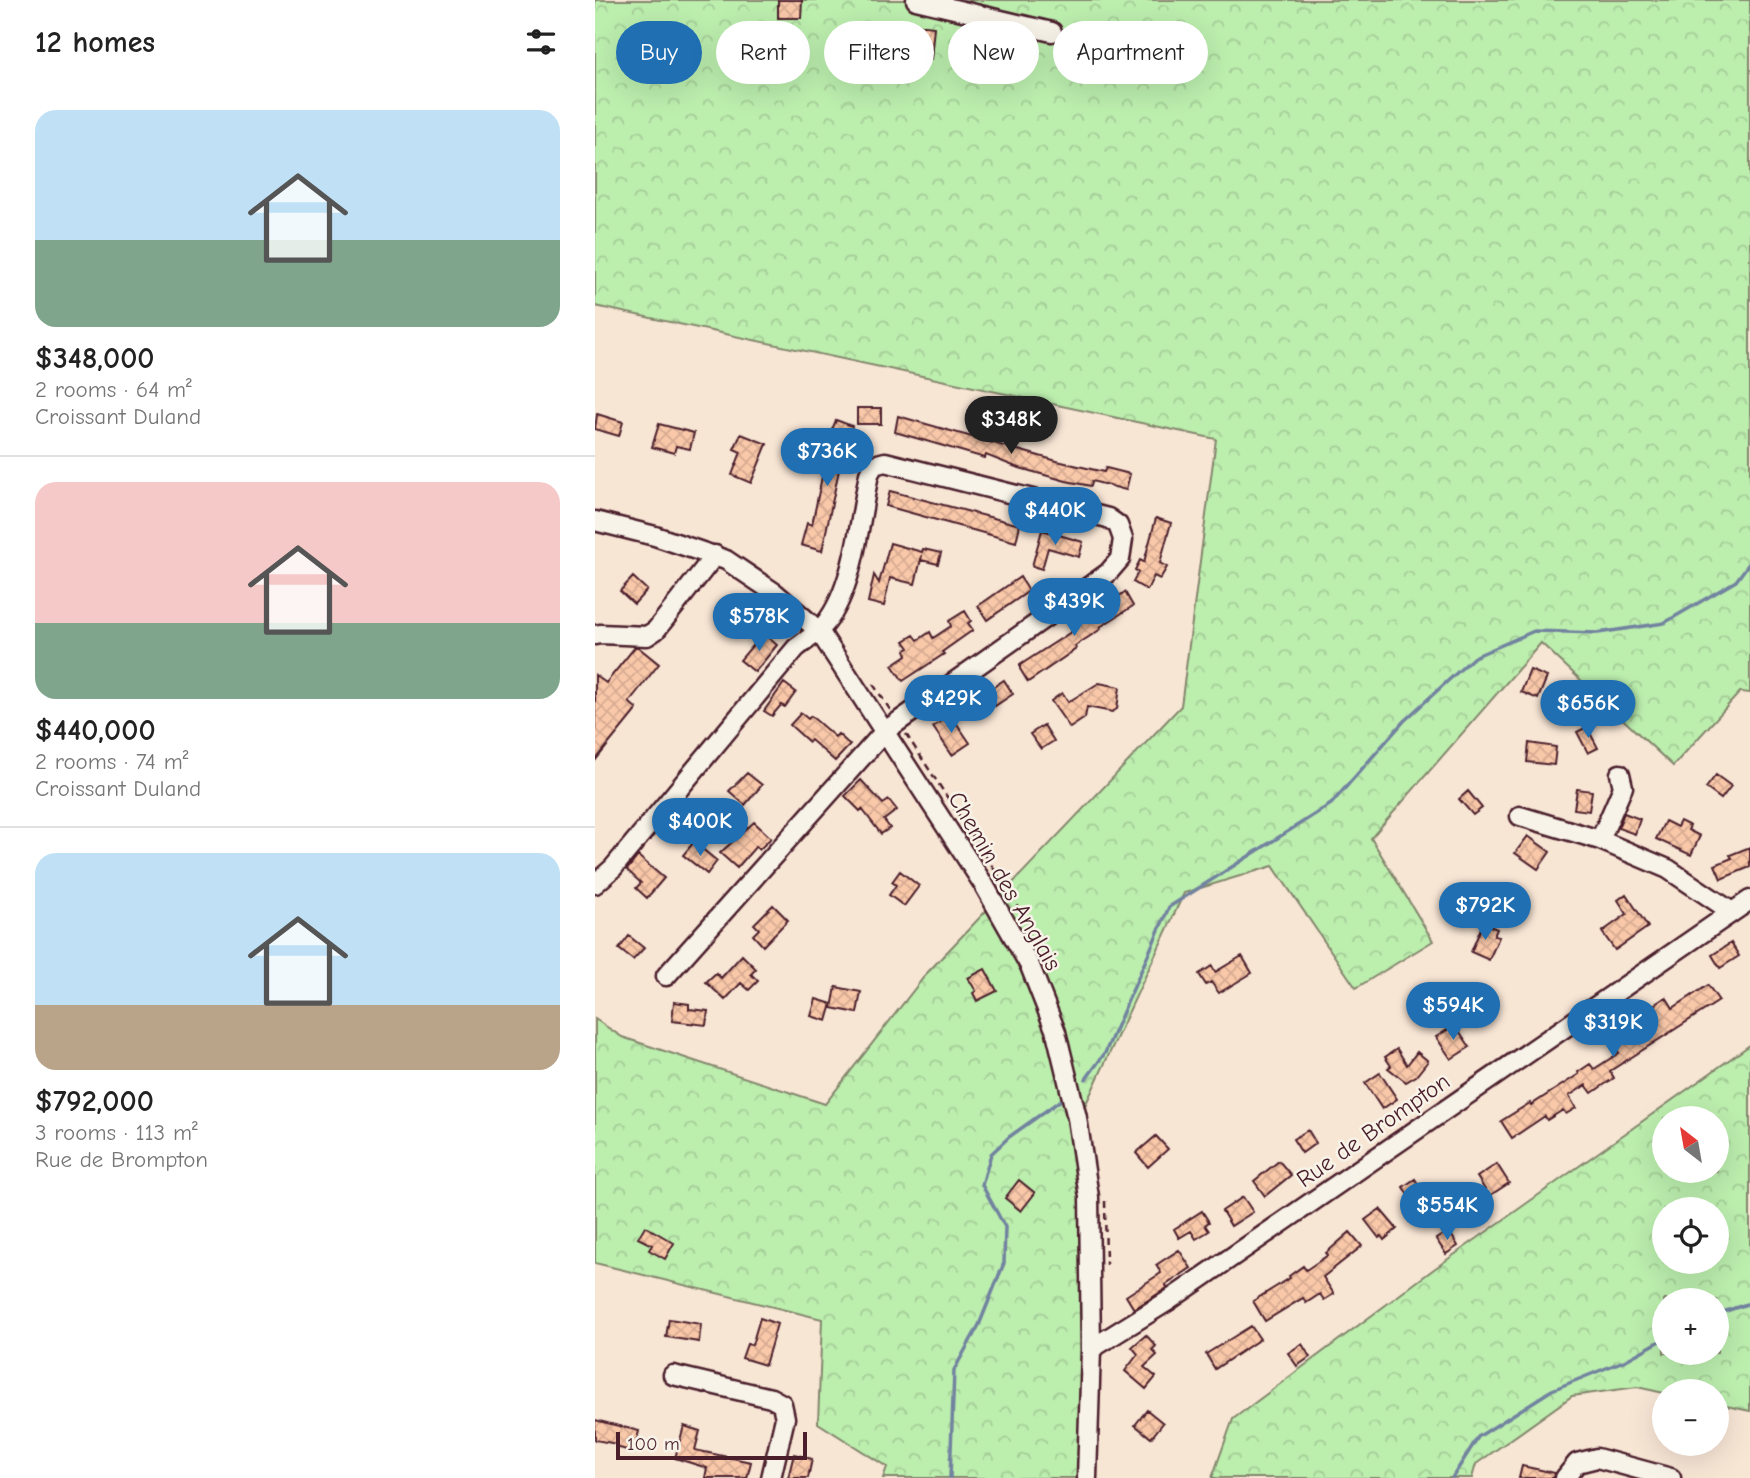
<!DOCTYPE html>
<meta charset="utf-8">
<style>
:root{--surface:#fff;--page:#f6f6f6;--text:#222;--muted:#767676;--line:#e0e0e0;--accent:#1f6fb2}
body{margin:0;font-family:"Comic Neue",sans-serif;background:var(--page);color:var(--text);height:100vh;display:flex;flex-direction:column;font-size:26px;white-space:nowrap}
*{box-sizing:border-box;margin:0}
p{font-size:23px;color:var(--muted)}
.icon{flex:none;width:38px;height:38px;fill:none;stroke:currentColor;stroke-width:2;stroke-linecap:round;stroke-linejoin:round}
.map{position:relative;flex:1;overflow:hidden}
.sheet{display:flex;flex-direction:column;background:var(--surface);width:595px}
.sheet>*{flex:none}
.hud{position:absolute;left:21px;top:21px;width:665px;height:63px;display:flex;gap:14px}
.needle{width:46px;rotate:329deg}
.fabs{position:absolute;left:1057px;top:1106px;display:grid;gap:14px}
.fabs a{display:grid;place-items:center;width:77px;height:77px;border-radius:50%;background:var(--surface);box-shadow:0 7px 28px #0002;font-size:35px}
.scale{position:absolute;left:21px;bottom:18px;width:191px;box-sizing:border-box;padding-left:7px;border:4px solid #4a1f2b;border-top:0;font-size:19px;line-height:24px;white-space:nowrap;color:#4a1f2b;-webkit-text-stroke:5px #f7f3e8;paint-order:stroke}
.price{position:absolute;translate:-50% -60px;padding:0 16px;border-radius:24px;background:var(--accent);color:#fff;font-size:23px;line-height:46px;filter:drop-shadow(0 2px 4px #0008)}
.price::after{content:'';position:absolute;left:50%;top:42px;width:21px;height:16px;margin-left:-10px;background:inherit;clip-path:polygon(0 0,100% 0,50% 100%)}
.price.selected{background:#222;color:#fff}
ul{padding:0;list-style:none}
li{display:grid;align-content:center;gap:14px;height:371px;padding:0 35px}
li+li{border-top:2px solid var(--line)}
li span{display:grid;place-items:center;height:217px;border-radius:21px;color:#555}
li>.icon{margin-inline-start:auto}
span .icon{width:126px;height:126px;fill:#fffc;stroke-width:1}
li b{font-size:30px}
h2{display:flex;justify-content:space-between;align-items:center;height:84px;padding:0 35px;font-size:30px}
.chip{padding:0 24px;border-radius:32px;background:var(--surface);box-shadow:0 7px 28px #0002;font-size:24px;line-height:63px}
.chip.selected{background:var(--accent);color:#fff}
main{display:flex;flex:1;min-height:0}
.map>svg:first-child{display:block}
.forest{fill:url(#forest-crowns);stroke:#83866c;stroke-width:2;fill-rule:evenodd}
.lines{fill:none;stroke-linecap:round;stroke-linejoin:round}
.stream{stroke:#72839f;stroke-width:3.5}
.building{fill:url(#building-cross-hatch);stroke:#4a1f2b;stroke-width:2}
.minor-casing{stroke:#4a1f2b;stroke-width:23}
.path{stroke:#4a1f2b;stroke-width:2.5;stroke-dasharray:7 5;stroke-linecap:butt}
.minor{stroke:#f7f3e8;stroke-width:18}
.labels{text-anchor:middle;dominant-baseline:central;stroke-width:5;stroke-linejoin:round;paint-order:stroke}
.street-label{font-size:24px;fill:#4a1f2b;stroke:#f7f3e8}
</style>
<main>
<section class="sheet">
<h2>12 homes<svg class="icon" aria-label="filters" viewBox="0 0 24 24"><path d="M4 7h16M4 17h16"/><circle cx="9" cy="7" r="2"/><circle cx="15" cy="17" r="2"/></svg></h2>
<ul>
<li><span style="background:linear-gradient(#bfe0f5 60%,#7fa58c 0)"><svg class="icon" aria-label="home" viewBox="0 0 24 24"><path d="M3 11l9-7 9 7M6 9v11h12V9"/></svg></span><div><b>$348,000</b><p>2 rooms · 64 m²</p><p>Croissant Duland</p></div></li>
<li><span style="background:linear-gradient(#f6c9c9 65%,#7fa58c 0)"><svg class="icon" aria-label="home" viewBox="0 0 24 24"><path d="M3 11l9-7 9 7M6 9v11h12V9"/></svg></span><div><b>$440,000</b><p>2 rooms · 74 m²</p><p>Croissant Duland</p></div></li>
<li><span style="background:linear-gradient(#bfe0f5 70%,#b9a48a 0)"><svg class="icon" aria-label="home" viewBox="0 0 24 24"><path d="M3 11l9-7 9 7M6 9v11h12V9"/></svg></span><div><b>$792,000</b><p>3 rooms · 113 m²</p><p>Rue de Brompton</p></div></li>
</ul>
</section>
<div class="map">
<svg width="1155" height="1478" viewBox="0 0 1155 1478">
<defs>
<pattern id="forest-crowns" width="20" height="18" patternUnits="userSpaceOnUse" patternTransform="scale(1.75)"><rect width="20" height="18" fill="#bceeae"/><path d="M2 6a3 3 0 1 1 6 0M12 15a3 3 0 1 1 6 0" fill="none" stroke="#a3cc96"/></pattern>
<pattern id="building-cross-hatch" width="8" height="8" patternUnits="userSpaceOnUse" patternTransform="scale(1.75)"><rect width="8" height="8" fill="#f9c8a9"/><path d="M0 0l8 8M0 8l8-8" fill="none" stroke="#d7ab92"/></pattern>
</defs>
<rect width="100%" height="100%" fill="#f8e6d5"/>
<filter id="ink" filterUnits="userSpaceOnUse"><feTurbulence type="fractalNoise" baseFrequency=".0143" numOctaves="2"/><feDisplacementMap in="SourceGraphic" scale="14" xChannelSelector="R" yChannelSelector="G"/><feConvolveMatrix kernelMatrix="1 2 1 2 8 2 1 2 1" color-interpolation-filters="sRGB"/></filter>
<g filter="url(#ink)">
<path class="forest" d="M0 0H1155V693L1145 692 1078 766 946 643 776 838 838 941 761 988 678 866 589 893 482 1123 492 1337 486 1478H288L292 1467 223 1423 227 1319 0 1263V1019L27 1037 230 1104 332 973 586 706 621 439 0 306Z
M1155 1045V1411L1122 1404V1391L1069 1393 1042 1387 977 1396 881 1464 877 1478H617L638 1419 839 1269ZM1069 1118H1122V1171H1069ZM1069 1209H1122V1262H1069ZM1069 1300H1122V1353H1069Z"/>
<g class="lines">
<path class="stream" d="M491 1079 510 1053 574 907 736 804 809 721 879 657 939 631 1003 633 1069 623 1141 581 1155 562
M1122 1314 1155 1303
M355 1478 359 1370 384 1325 409 1263 410 1227 387 1185 396 1154 414 1137 466 1100
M857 1478 883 1437 957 1390 1031 1360 1069 1339"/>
</g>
<path class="building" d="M183 0H207L206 18H183Z
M323 25 339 27 336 59 312 57 314 37H321Z
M377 39 403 45 401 51 414 54 409 76 388 72 391 58 374 55Z
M262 408H286V424H262Z
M2 414 28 422 24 436 0 429Z
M303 416 462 461 509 472 511 468 535 474 531 490 497 481 496 486 471 481 421 467 391 455 390 458 300 432Z
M241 420 257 426 249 446 227 551 206 545 212 523 217 525 234 443 232 442Z
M64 424 99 433 95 449 81 446 79 453 57 447Z
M146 434 172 444 156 483 137 475 146 452 139 449Z
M295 491 425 525 421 542 291 506Z
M561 518 576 523 565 563 572 567 565 579 559 576 552 590 538 582 543 572 540 570 545 560 549 562Z
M447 530 488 542 484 557 453 548 447 569 437 566Z
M295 543 327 552 328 549 346 553 343 564 326 560 327 555 320 584 295 578 289 606 273 602 279 575 284 583Z
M38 577 52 590 39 604 25 591Z
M425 577 434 591 392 620 383 606Z
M530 592 538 606 505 627 506 629 480 646 481 649 433 682 425 669V665L479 630 477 628Z
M370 611 376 621 373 623 378 630 347 652 349 654 308 681 297 665 312 655 310 650 314 648 309 641 319 635 323 640 335 632 338 638 356 626 354 621Z
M168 633 182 645 160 672 145 660Z
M40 647H43L64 664 34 702 42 709 0 761V675L11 683Z
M935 670 952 677 943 699 926 692Z
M409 680 418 694 400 706 391 692Z
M189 683 201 692 190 707 186 705 177 716 169 711Z
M504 683 525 687 522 709 517 712 492 707 490 718 475 728 456 701 467 693 473 702Z
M206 713 213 719 216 716 240 737 243 734 255 745 240 761 216 740 214 742 195 725Z
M356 715 375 743 357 755 338 727Z
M449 725 459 741 446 749 435 734Z
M992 727 1003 748 993 753 982 732Z
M934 743 961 747 959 765 932 762Z
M152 773 167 785 150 805 134 791Z
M1121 775 1136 786 1126 799 1111 788Z
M266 780 288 804 294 800 302 810 289 820 295 828 286 834 267 809 265 811 250 796Z
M982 789 997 791 994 811 979 809Z
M873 791 887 808 878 815 864 799Z
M100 806 114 821 101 834 87 819Z
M1029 813 1045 819 1040 834 1023 828Z
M1070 821 1082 827 1085 821 1095 826 1093 830 1105 836 1096 855 1061 839Z
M159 822 176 838 164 850 161 846 142 868 125 853Z
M933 836 955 852 943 869 920 853Z
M99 842 122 861 112 874 88 855Z
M1155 847V867L1126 879 1120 865 1137 858 1135 855Z
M43 856 69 878 52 898 41 888 46 883 32 870Z
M305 871 324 886 309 906 294 895 301 885 297 882Z
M1031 894 1053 927 1020 950 1007 932 1032 914 1023 900Z
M178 905 193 920 168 946 158 935 164 929 159 924Z
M888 923 902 929 899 936 904 937 894 960 876 952Z
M34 936 49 948 38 960 24 949Z
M1136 943 1144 956 1125 968 1117 955Z
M147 955 161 969 156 974 163 981 154 990 146 983 130 1000 111 982 121 973 126 978Z
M647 956 657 973 624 993 616 982 611 985 604 974 617 966 620 972Z
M390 969 402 991 382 1001 378 993 381 991 373 978Z
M1113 985 1124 1001 1015 1071 1019 1078 997 1093 991 1085 974 1096 981 1108 971 1114 968 1110 952 1120 950 1116 917 1138 906 1121 935 1103 936 1105 984 1074 983 1072 995 1064 999 1069 1024 1053 1018 1044 1048 1025 1044 1019 1059 1010 1057 1006 1071 997 1078 1008Z
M241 987 266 992 262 1013 237 1008Z
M221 999 237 1004 232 1021 216 1016Z
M79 1002 94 1004V1009L113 1011 111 1025 77 1021Z
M860 1025 875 1047 856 1059 841 1037Z
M802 1049 812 1065 822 1052 833 1061 821 1076 811 1082 793 1068 796 1066 790 1057Z
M785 1073 802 1099 787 1109 770 1083Z
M713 1130 721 1143 707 1153 698 1139Z
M561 1136 573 1149 553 1167 541 1153Z
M684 1161 696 1175 670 1196 659 1181Z
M902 1164 914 1183 894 1196 882 1177Z
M820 1179 839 1208 827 1217 808 1187Z
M424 1180 440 1193 426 1211 410 1198Z
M648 1197 658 1212 636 1226 627 1211Z
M785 1209 802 1229 789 1240 786 1236 784 1238 770 1220Z
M607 1211 614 1222 610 1225 614 1231 601 1239 596 1231 584 1238 579 1229Z
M50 1226 79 1243 70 1259 54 1250 57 1245 43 1238Z
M854 1231 863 1246 851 1254 841 1239Z
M755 1232 767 1246 728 1277 739 1294 729 1300 725 1294 711 1303 708 1298 670 1321 658 1301 695 1278 694 1276 708 1266 711 1270 733 1255 731 1253Z
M584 1250 596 1268 571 1285 572 1288 539 1309 531 1296 566 1273 561 1265Z
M165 1318 182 1324 170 1365 147 1358 152 1344 157 1345Z
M74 1319 106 1324 104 1342 71 1337Z
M656 1326 665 1339 620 1369 611 1354Z
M551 1335 561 1346 557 1350 562 1355 549 1367 561 1377 551 1389 530 1371 543 1354 537 1347Z
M707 1344 715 1357 702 1366 693 1353Z
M552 1410 568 1423 556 1438 540 1425Z
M0 1420 44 1431 39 1452 21 1447 22 1444 0 1440Z
M89 1426 105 1431 100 1450 156 1462 152 1478H110L112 1468 80 1458Z
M199 1454 217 1459 213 1478H193Z
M927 1466 960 1473 959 1478H924Z"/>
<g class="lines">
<g class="minor-casing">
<path id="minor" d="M321 0 457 32
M0 521 60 536 131 560 180 593 224 631 389 885 435 966 461 1032 482 1118 494 1197 496 1349 492 1478
M0 635 5 634 52 636 61 630 120 555
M925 816 1005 840 1073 869 1137 912
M1005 840 1028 787 1025 774
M0 884 18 868 201 648C211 640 222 634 230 624 259 589 265 518 274 474L279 465 290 462 513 518 523 525 528 539 525 559 513 573 290 731 71 976
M496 1349 573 1301 1155 900
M78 1375 176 1398 187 1404 190 1418 176 1478
M970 1478 982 1463 1002 1458 1076 1478"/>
</g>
<path class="path" d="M278 684 296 711
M311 734 418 898 440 942
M510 1201 511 1265"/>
<use href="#minor" class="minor"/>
</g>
</g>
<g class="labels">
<g class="street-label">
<text transform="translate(410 881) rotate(60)">Chemin des Anglais</text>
<text transform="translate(778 1130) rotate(-35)">Rue de Brompton</text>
</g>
</g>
</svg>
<div class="fabs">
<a><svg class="needle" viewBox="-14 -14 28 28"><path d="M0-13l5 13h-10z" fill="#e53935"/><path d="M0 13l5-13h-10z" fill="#767676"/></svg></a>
<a><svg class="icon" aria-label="locate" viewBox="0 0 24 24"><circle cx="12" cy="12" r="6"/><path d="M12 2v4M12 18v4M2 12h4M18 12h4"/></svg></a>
<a>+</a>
<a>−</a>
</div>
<div class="scale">100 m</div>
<b class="price selected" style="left:416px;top:456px">$348K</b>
<b class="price" style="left:232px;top:488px">$736K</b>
<b class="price" style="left:460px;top:547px">$440K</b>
<b class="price" style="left:479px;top:638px">$439K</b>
<b class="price" style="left:164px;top:653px">$578K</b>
<b class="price" style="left:356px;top:735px">$429K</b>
<b class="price" style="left:993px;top:740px">$656K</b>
<b class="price" style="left:105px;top:858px">$400K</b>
<b class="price" style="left:890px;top:942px">$792K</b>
<b class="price" style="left:858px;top:1042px">$594K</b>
<b class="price" style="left:1018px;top:1059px">$319K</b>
<b class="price" style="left:852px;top:1242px">$554K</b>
<div class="hud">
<a class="chip selected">Buy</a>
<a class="chip">Rent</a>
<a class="chip">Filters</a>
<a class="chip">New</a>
<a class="chip">Apartment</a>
</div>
</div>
</main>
